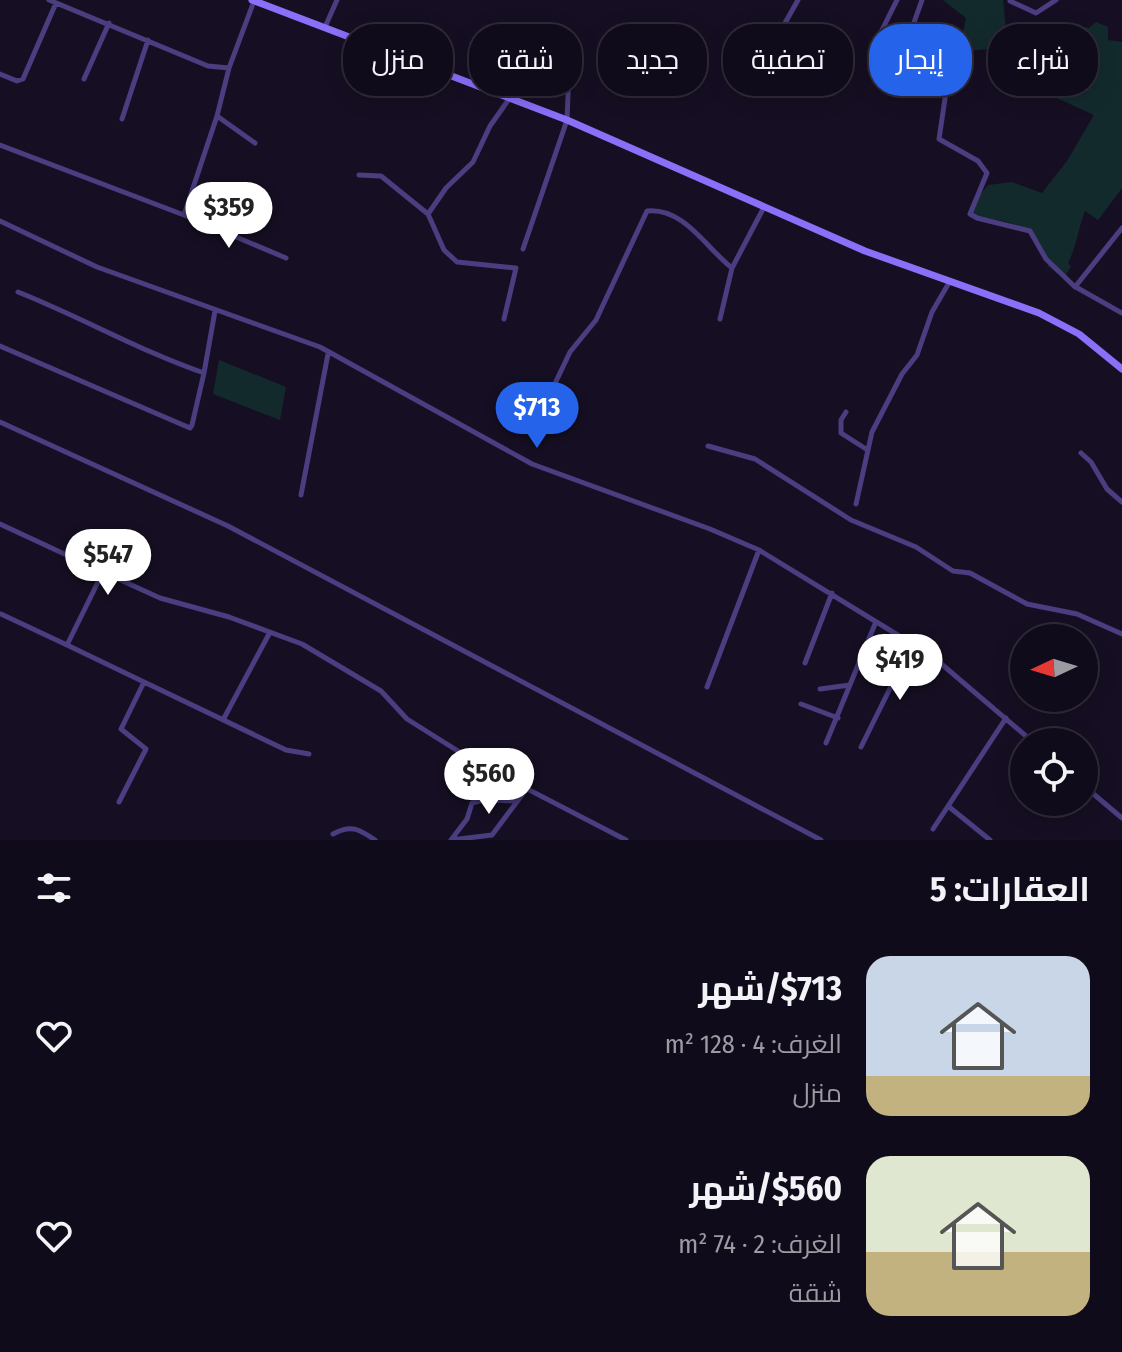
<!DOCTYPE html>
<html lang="ar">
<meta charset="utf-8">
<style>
:root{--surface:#100b1a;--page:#1e1927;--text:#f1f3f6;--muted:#9c9ba2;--line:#302b39;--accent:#2563eb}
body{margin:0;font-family:"Fira Sans Condensed",Cairo,sans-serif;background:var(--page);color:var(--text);direction:rtl;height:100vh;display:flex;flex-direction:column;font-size:30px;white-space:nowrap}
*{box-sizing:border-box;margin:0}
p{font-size:26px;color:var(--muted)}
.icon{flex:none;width:44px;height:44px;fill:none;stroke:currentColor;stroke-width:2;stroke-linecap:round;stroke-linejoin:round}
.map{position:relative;height:840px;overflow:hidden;direction:ltr}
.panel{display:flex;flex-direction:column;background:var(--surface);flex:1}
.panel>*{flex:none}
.guide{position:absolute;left:24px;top:24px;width:1074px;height:72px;direction:rtl;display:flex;gap:16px}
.needle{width:52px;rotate:266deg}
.controls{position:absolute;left:1010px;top:624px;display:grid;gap:16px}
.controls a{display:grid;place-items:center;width:88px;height:88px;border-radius:50%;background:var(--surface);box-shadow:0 4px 20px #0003,0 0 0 2px var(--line);font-size:40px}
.price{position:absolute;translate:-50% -68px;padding:0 18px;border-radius:28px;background:#fff;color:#222;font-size:26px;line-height:52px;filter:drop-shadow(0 2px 4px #0008)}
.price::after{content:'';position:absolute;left:50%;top:48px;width:24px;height:18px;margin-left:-12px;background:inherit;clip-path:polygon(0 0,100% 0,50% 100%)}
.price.on{background:var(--accent);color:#fff}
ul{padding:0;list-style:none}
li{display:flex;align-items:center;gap:24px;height:200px;padding:0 32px}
li span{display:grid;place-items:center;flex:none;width:224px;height:160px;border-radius:24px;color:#555}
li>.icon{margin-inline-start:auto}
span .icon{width:96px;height:96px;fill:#fffc;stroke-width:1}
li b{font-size:34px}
h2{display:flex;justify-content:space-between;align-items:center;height:96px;padding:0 32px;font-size:34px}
.pill{padding:0 28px;border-radius:32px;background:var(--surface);box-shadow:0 4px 20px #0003,0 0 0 2px var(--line);font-size:28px;line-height:72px}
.pill.on{background:var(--accent);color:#fff}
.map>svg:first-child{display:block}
.green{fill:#132a2d}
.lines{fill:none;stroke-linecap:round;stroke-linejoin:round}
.street{stroke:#4a3d80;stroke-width:5}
.secondary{stroke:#8a6ff9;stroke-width:7}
</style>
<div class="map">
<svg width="1122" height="840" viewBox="0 0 1122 840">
<rect width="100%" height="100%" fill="#160f23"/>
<path class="green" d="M943 0H1003L1007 39 1022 41 1035 48 1043 24 1056 23 1089 28 1096 22 1108 27V40L1122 42V188L1098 220 1085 211C1078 229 1077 245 1068 263L1071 266 1064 278 1047 266 1050 263C1029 224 1015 221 973 217L972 205 988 185 1012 182 1042 193 1067 161 1094 115 993 69 998 48 959 52 966 18Z
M219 360 286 387 280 420 213 394Z"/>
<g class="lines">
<path class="street" d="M49 0 208 66 229 68
M897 0 870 54 884 66 947 85 939 139 978 161 987 173 970 214 977 218 1030 231 1046 259 1074 286 1122 313
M254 1 229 68 217 116 255 143
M1010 1 1036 13 1056 0
M785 23 798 0
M325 27 337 0
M897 70 922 0
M0 74 17 81 23 79 56 3
M84 79 109 23
M122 119 148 40
M0 145 184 215 217 116
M359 175 381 176 428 214 446 188 473 162 490 126 509 99
M428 214 444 250 457 262 516 268 504 319
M184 215 286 258
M0 221 97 267 320 347 532 464 710 529 759 550 932 656 1033 742
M523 249 567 120 569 71
M1075 287 1122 228
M720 319 732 268 763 209
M0 346 190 428 192 425 204 373C140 351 81 317 18 292
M204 373 215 311
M550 394 570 352 596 320 647 211C684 207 707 249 732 268
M846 412 841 420V433L866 449
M0 422 228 526 821 840
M708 446 755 459 851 520 916 547 953 571 970 573 1027 604 1077 614 1122 634
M1081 453 1091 462 1107 489 1122 502
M301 495 328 354
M856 504 872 432 902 374 917 355 932 312 950 281
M0 524 103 572 67 645 1 614
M103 572 160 598 229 617 302 644 381 691 407 719 477 763 626 840
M67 645 144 682 121 729 146 749 119 802
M805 663 832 593
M144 682 286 750 309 754
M707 687 759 550
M820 689 850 685
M801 704 838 718
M223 720 269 634
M826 743 875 624
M861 747 912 644
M1084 786 1122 818
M948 806 990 840
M933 829 1006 718
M333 834C351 824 359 829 375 840
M451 840 492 835 528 787
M451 840 467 819 472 803 484 800 517 801"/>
<path class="secondary" d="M252 0 567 120 865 251 1039 313 1079 334 1122 369"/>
</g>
</svg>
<div class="controls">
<a><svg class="needle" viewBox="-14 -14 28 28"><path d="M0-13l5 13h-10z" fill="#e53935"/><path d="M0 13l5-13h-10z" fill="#9c9ba2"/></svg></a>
<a><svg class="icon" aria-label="locate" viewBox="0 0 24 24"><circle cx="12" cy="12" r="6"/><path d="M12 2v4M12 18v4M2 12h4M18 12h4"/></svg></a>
</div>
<b class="price" style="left:229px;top:250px">$359</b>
<b class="price on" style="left:537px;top:450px">$713</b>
<b class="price" style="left:108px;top:597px">$547</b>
<b class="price" style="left:900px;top:702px">$419</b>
<b class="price" style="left:489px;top:816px">$560</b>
<div class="guide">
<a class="pill">شراء</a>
<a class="pill on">إيجار</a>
<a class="pill">تصفية</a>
<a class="pill">جديد</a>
<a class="pill">شقة</a>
<a class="pill">منزل</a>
</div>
</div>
<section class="panel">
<h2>العقارات: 5<svg class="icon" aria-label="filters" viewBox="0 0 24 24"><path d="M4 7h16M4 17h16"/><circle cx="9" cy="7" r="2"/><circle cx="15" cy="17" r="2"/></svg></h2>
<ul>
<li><span style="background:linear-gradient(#c9d6e8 75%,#c2b280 0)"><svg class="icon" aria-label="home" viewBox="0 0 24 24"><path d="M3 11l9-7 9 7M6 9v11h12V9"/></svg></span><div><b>$713/شهر</b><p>الغرف: 4 · 128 m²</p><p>منزل</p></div><svg class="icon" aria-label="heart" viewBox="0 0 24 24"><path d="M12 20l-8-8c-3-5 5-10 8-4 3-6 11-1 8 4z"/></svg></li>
<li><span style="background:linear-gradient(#dfe7d0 60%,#c2b280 0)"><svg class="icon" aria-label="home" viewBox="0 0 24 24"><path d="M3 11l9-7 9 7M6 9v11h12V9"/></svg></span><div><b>$560/شهر</b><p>الغرف: 2 · 74 m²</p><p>شقة</p></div><svg class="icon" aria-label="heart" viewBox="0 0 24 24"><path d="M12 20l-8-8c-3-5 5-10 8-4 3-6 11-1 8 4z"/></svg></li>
</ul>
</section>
